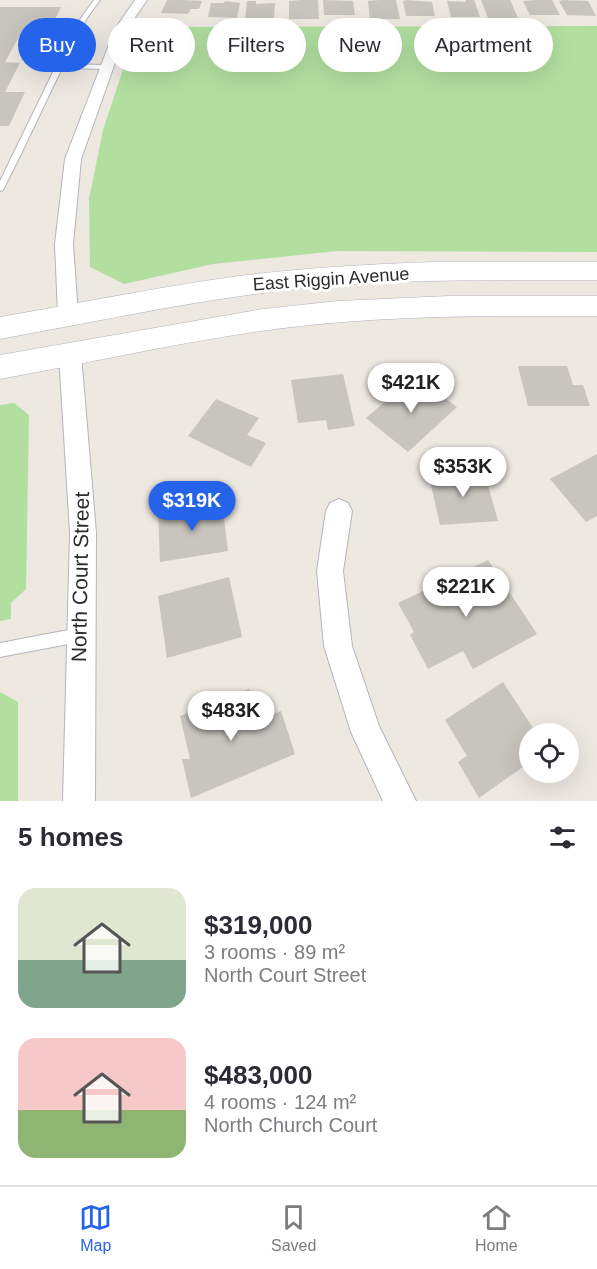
<!DOCTYPE html>
<meta charset="utf-8">
<style>
:root{--surface:#fff;--page:#f2f2f3;--text:#2b2b33;--muted:#7c7c81;--line:#e1e1e2;--accent:#2563eb}
body{margin:0;font-family:Helvetica,sans-serif;background:var(--page);color:var(--text);height:100vh;display:flex;flex-direction:column;font-size:22px;white-space:nowrap}
*{box-sizing:border-box;margin:0}
p{font-size:20px;color:var(--muted)}
.icon{flex:none;width:33px;height:33px;fill:none;stroke:currentColor;stroke-width:2;stroke-linecap:round;stroke-linejoin:round}
.map{position:relative;height:801px;overflow:hidden}
.details{display:flex;flex-direction:column;background:var(--surface);flex:1}
.details>*{flex:none}
.banner{position:absolute;left:18px;top:18px;width:561px;height:54px;display:flex;gap:12px}
.fabs{position:absolute;left:519px;top:723px;display:grid;gap:12px}
.fabs a{display:grid;place-items:center;width:60px;height:60px;border-radius:50%;background:var(--surface);box-shadow:0 6px 24px #0002;font-size:30px}
.price{position:absolute;translate:-50% -51px;padding:0 14px;border-radius:21px;background:#fff;color:#222;font-size:20px;line-height:39px;filter:drop-shadow(0 2px 3px #0008)}
.price::after{content:'';position:absolute;left:50%;top:36px;width:18px;height:14px;margin-left:-9px;background:inherit;clip-path:polygon(0 0,100% 0,50% 100%)}
.price.active{background:var(--accent);color:#fff}
ul{padding:0;list-style:none}
li{display:flex;align-items:center;gap:18px;height:150px;padding:0 18px}
li span{display:grid;place-items:center;flex:none;width:168px;height:120px;border-radius:18px;color:#555}
li>.icon{margin-inline-start:auto}
span .icon{width:72px;height:72px;fill:#fffc;stroke-width:1}
li b{font-size:26px}
h2{display:flex;justify-content:space-between;align-items:center;height:72px;padding:0 18px;font-size:26px}
.pill{padding:0 21px;border-radius:27px;background:var(--surface);box-shadow:0 6px 24px #0002;font-size:21px;line-height:54px}
.pill.active{background:var(--accent);color:#fff}
.tab-bar{display:flex;justify-content:space-around;align-items:center;height:84px;border-top:2px solid var(--line);background:var(--surface);font-size:16px;color:var(--muted)}
.tab-bar a{display:grid;justify-items:center;gap:3px}
.tab-bar .active{color:var(--accent)}
.map>svg:first-child{display:block}
.green{fill:#b2dfa0}
.building{fill:#c8c5bf}
.lines{fill:none;stroke-linecap:round;stroke-linejoin:round}
.service-casing{stroke:#b3b5be;stroke-width:2}
.minor-casing{stroke:#b3b5be;stroke-width:2}
.secondary-casing{stroke:#b3b5be;stroke-width:1}
.service{fill:#fff;fill-rule:evenodd}
.minor{fill:#fff;fill-rule:evenodd}
.secondary{fill:#fff;fill-rule:evenodd}
.labels{text-anchor:middle;dominant-baseline:central;stroke-width:6;stroke-linejoin:round;paint-order:stroke}
.street-label{font-size:18px;fill:#2c2c2c;stroke:#fff}
.near-street-label{font-size:21px;fill:#2c2c2c;stroke:#fff}
</style>
<div class="map">
<svg width="597" height="801" viewBox="0 0 597 801">
<rect width="100%" height="100%" fill="#ede8e0"/>
<path class="green" d="M597 26V252L337 251 213 264 124 284 90 267 89 199 103 130 137 27Z
M14 403 29 415 26 589 11 603V619L0 621V405Z
M0 692 18 702V801H0Z"/>
<path class="building" d="M167 0H183L202 1 199 9H191L188 14 161 13Z
M302 0H318L319 19H289V1Z
M323 0 353 1 355 15H324Z
M380 0H396L400 19H370L368 1Z
M407 0 432 2 435 16H406L403 1Z
M465 0H474L480 17H451L447 1 466 2Z
M481 0H510L518 18H488Z
M536 0H552L560 15H530L523 1Z
M563 0 588 1 596 16 567 15 559 1Z
M225 1 240 3 237 18 208 17 211 3H224Z
M247 1H256V4L275 3 274 19H245Z
M0 7H61L53 23 62 24 59 31H22L5 62 20 63 5 92H25L9 126H0Z
M518 366H567L573 385H583L590 406H528Z
M343 374 355 426 328 430 326 420 298 423 291 380Z
M415 376 457 407 408 452 366 418Z
M216 399 259 418 247 435 266 443 251 467 188 436Z
M597 454V516L586 522 550 479Z
M484 471 498 521 440 525 429 476Z
M222 501 228 551 160 562 158 511Z
M488 560 537 634 473 669 463 651 428 669 410 635 414 632 398 603Z
M229 577 242 637 167 658 158 596Z
M503 682 537 734H530V762L479 798 458 762 467 756 445 720Z
M249 689 259 720 281 711 295 754 191 798 182 759H190L180 716Z"/>
<g class="lines">
<g class="service-casing">
<path id="service" d="M94 0H100L87 18 64 64 106 65 109 67 106 69 62 68 21 154 3 190 0 191V181L56 66 81 18Z
M79 628 84 630 86 635 84 640 79 642 0 657V643Z"/>
</g>
<g class="minor-casing">
<path id="minor" d="M135 0H147L127 29 81 159 73 244 78 315 75 320 68 323 61 320 58 315 55 244 65 159 115 29Z
M70 346 78 348 81 354 96 533 95 801H63L70 533 59 354 62 348Z
M339 499 348 503 352 511 343 571 352 646 379 726 416 801H383L351 732 324 646 317 571 326 511 330 503Z"/>
</g>
<g class="secondary-casing">
<path id="secondary" d="M435 262H597V280C503 280 408 279 315 287 209 297 105 320 0 339V317C80 303 159 287 239 276 304 268 369 264 435 262Z
M449 296H597V316C498 316 399 315 301 326 200 337 100 361 0 379V355L263 309 338 301Z"/>
</g>
<use href="#service" class="service"/>
<use href="#minor" class="minor"/>
<use href="#secondary" class="secondary"/>
</g>
<g class="labels">
<g class="street-label">
<text transform="translate(331 279) rotate(-4)">East Riggin Avenue</text>
</g>
<g class="near-street-label">
<text transform="translate(80 577) rotate(-89)">North Court Street</text>
</g>
</g>
</svg>
<div class="fabs">
<a><svg class="icon" aria-label="locate" viewBox="0 0 24 24"><circle cx="12" cy="12" r="6"/><path d="M12 2v4M12 18v4M2 12h4M18 12h4"/></svg></a>
</div>
<b class="price" style="left:411px;top:414px">$421K</b>
<b class="price" style="left:463px;top:498px">$353K</b>
<b class="price active" style="left:192px;top:532px">$319K</b>
<b class="price" style="left:466px;top:618px">$221K</b>
<b class="price" style="left:231px;top:742px">$483K</b>
<div class="banner">
<a class="pill active">Buy</a>
<a class="pill">Rent</a>
<a class="pill">Filters</a>
<a class="pill">New</a>
<a class="pill">Apartment</a>
</div>
</div>
<section class="details">
<h2>5 homes<svg class="icon" aria-label="filters" viewBox="0 0 24 24"><path d="M4 7h16M4 17h16"/><circle cx="9" cy="7" r="2"/><circle cx="15" cy="17" r="2"/></svg></h2>
<ul>
<li><span style="background:linear-gradient(#dfe7d0 60%,#7fa58c 0)"><svg class="icon" aria-label="home" viewBox="0 0 24 24"><path d="M3 11l9-7 9 7M6 9v11h12V9"/></svg></span><div><b>$319,000</b><p>3 rooms · 89 m²</p><p>North Court Street</p></div></li>
<li><span style="background:linear-gradient(#f6c9c9 60%,#8fb573 0)"><svg class="icon" aria-label="home" viewBox="0 0 24 24"><path d="M3 11l9-7 9 7M6 9v11h12V9"/></svg></span><div><b>$483,000</b><p>4 rooms · 124 m²</p><p>North Church Court</p></div></li>
</ul>
</section>
<nav class="tab-bar">
<a class="active"><svg class="icon" aria-label="map" viewBox="0 0 24 24"><path d="M3 6l6-2 6 2 6-2v14l-6 2-6-2-6 2zM9 4v14M15 6v14"/></svg>Map</a>
<a><svg class="icon" aria-label="saved" viewBox="0 0 24 24"><path d="M7 4h10v16l-5-4-5 4z"/></svg>Saved</a>
<a><svg class="icon" aria-label="home" viewBox="0 0 24 24"><path d="M3 11l9-7 9 7M6 9v11h12V9"/></svg>Home</a>
</nav>
